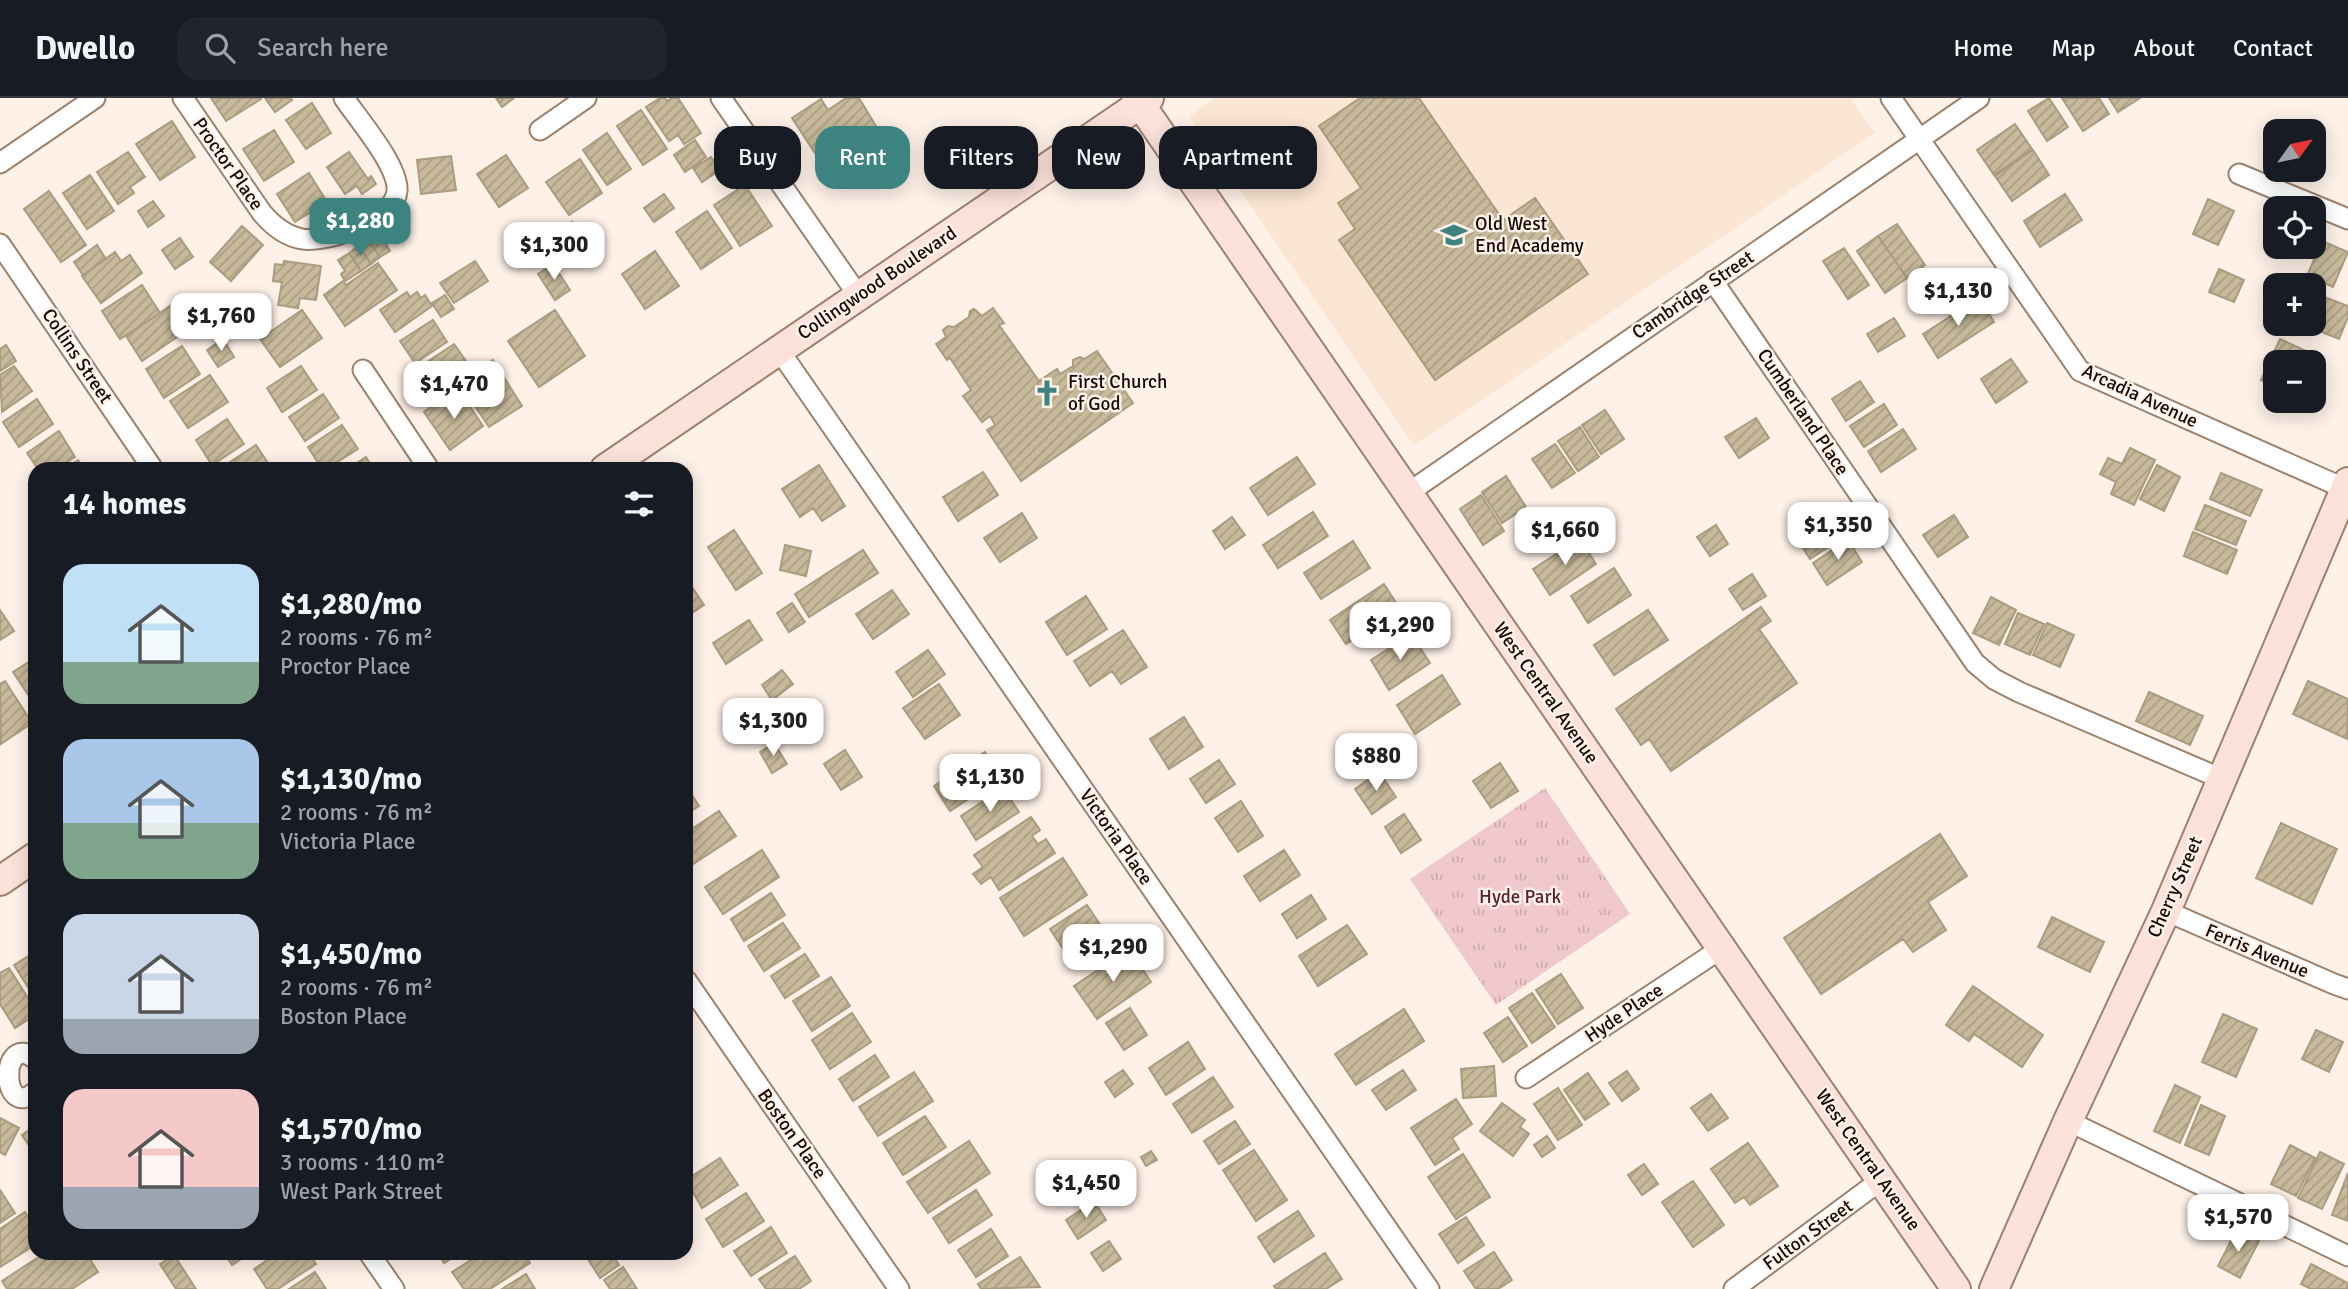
<!DOCTYPE html>
<meta charset="utf-8">
<style>
:root{--surface:#171b24;--page:#20242c;--text:#f1f3f6;--muted:#9ea1a6;--line:#363941;--accent:#3d8480}
body{margin:0;font-family:Signika,sans-serif;background:var(--page);color:var(--text);height:100vh;display:flex;flex-direction:column;font-size:26px;white-space:nowrap}
*{box-sizing:border-box;margin:0}
p{font-size:23px;color:var(--muted)}
.icon{flex:none;width:38px;height:38px;fill:none;stroke:currentColor;stroke-width:2;stroke-linecap:round;stroke-linejoin:round}
.map{position:relative;flex:1;overflow:hidden}
.details{position:absolute;left:28px;top:364px;width:665px;height:798px;display:flex;flex-direction:column;background:var(--surface);border-radius:21px;box-shadow:0 4px 18px #0003}
.details>*{flex:none}
.hud{position:absolute;left:714px;top:28px;width:665px;height:63px;display:flex;gap:14px}
.needle{width:46px;rotate:57deg}
.controls{position:absolute;left:2263px;top:21px;display:grid;gap:14px}
.controls a{display:grid;place-items:center;width:63px;height:63px;border-radius:14px;background:var(--surface);box-shadow:0 4px 18px #0003;font-size:35px}
.price{position:absolute;translate:-50% -60px;padding:0 16px;border-radius:14px;background:#fff;color:#222;font-size:23px;line-height:46px;filter:drop-shadow(0 2px 4px #0008)}
.price::after{content:'';position:absolute;left:50%;top:42px;width:21px;height:16px;margin-left:-10px;background:inherit;clip-path:polygon(0 0,100% 0,50% 100%)}
.price.on{background:var(--accent);color:#fff}
ul{padding:0;list-style:none}
li{display:flex;align-items:center;gap:21px;height:175px;padding:0 35px}
li span{display:grid;place-items:center;flex:none;width:196px;height:140px;border-radius:21px;color:#555}
li>.icon{margin-inline-start:auto}
span .icon{width:84px;height:84px;fill:#fffc;stroke-width:1}
li b{font-size:30px}
h2{display:flex;justify-content:space-between;align-items:center;height:84px;padding:0 35px;font-size:30px}
.chip{padding:0 24px;border-radius:21px;background:var(--surface);box-shadow:0 4px 18px #0003;font-size:24px;line-height:63px}
.chip.on{background:var(--accent);color:#fff}
header{display:flex;align-items:center;gap:42px;box-sizing:border-box;height:98px;padding:0 35px;background:var(--surface);border-bottom:2px solid var(--line)}
header strong{font-size:33px}
nav{display:flex;gap:38px;margin-inline-start:auto;font-size:24px}
.search{width:490px;height:63px;background:var(--page);display:flex;align-items:center;gap:18px;box-sizing:border-box;padding:0 24px;border-radius:21px;color:var(--muted);font-size:26px}
.map>svg:first-child{display:block}
.built{fill:#fbe5d3}
.park{fill:url(#park-tufts)}
.building{fill:url(#building-hatch);stroke:#aa9c7e;stroke-width:2}
.lines{fill:none;stroke-linecap:round;stroke-linejoin:round}
.minor-casing{stroke:#9c826c;stroke-width:23}
.secondary-casing{stroke:#9c826c;stroke-width:32}
.minor{stroke:#fff;stroke-width:19}
.secondary{stroke:#fce2db;stroke-width:28}
.labels{text-anchor:middle;dominant-baseline:central;stroke-width:5;stroke-linejoin:round;paint-order:stroke}
.street-label{font-size:19px;fill:#150b04;stroke:#fef1e8}
.poi-label{font-size:19px;fill:#150b04;stroke:#fef1e8;text-anchor:start}
.park-label{font-size:19px;fill:#5a212d;stroke:#fef1e8}
</style>
<header>
<strong>Dwello</strong>
<div class="search"><svg class="icon" aria-label="search" viewBox="0 0 24 24"><circle cx="10" cy="10" r="6"/><path d="M15 15l6 6"/></svg>Search here</div>
<nav><a>Home</a><a>Map</a><a>About</a><a>Contact</a></nav>
</header>
<div class="map">
<svg width="2348" height="1191" viewBox="0 0 2348 1191">
<defs>
<pattern id="park-tufts" width="24" height="20" patternUnits="userSpaceOnUse" patternTransform="scale(1.75)"><rect width="24" height="20" fill="#f1c8ce"/><path d="M3 7l-1-3M5 7V3M7 7l1-3M15 17l-1-3M17 17v-4M19 17l1-3" fill="none" stroke="#ceaaaf"/></pattern>
<pattern id="building-hatch" width="6" height="6" patternUnits="userSpaceOnUse" patternTransform="scale(1.75)"><rect width="6" height="6" fill="#c7b99a"/><path d="M-1 1l2-2M0 6l6-6M5 7l2-2" fill="none" stroke="#aa9e83"/></pattern>
</defs>
<rect width="100%" height="100%" fill="#fef1e8"/>
<path class="built" d="M1216 0H1850L1875 35 1414 348 1190 18Z"/>
<path class="park" d="M1545 690 1630 816 1496 907 1410 781Z"/>
<path class="building" d="M211 0H261V1L226 23Z
M265 0H291L292 2 275 14Z
M496 0H514L502 9Z
M660 0H665L667 3 672 0H678L701 35 684 46 678 37 669 43 646 9Z
M846 0H859L879 33 867 41 875 53 832 81 792 20 821 1 828 12Z
M1360 0H1419L1503 122 1535 100 1588 176 1435 282 1339 142 1355 131 1338 105 1361 90 1319 28Z
M2049 0 2068 29 2047 43 2028 13Z
M2062 0H2099L2109 16 2083 33Z
M2109 0H2140L2118 14Z
M312 5 331 35 306 51 286 22Z
M641 12 667 51 643 67 617 28Z
M172 23 195 59 160 82 136 46Z
M2015 26 2032 51 1994 77 1977 52Z
M274 32 294 64 264 83 243 51Z
M607 35 631 71 607 87 583 52Z
M695 42 706 59 685 74 674 57Z
M2033 52 2049 77 2012 103 1995 78Z
M128 54 145 79 130 89 134 95 118 106 97 74Z
M349 54 368 81 371 78 376 86 362 96 357 88 345 96 327 69Z
M506 57 528 90 499 109 477 76Z
M451 58 456 92 421 96 417 62Z
M711 59 720 72 702 84 693 70Z
M580 61 602 95 569 117 546 84Z
M309 75 327 104 295 124 277 96Z
M90 77 114 113 87 131 63 95Z
M745 87 772 128 740 148 714 107Z
M49 93 86 147 61 164 24 111Z
M664 96 674 110 654 124 644 110Z
M2065 96 2082 122 2040 149 2024 123Z
M2208 101 2234 113 2218 147 2193 136Z
M153 103 164 118 148 129 138 113Z
M707 113 732 150 701 171 676 134Z
M572 124 584 141 564 156 552 139Z
M1897 126 1925 167 1907 180 1878 138Z
M242 128 263 147 231 183 210 164Z
M379 135 390 153 380 159 368 142Z
M1878 138 1907 180 1885 195 1857 153Z
M180 140 193 159 175 171 162 152Z
M368 142 380 159 371 166 359 148Z
M2322 143 2348 154 2333 189 2307 178Z
M97 147 106 161 83 177 74 164Z
M359 148 371 166 361 173 349 155Z
M1844 150 1869 187 1848 201 1823 163Z
M655 153 679 188 645 211 622 176Z
M115 154 121 163 130 157 142 175 101 205 82 178Z
M349 155 361 173 345 183 341 176 345 173 338 162Z
M284 163 321 168 316 202 300 200 298 210 278 207 282 184 273 183 275 166 283 167Z
M475 163 488 183 454 205 440 185Z
M378 165 397 192 345 228 324 197 343 183 346 187Z
M553 166 570 192 555 202 538 176Z
M2219 171 2244 182 2234 204 2209 194Z
M142 187 160 215 120 241 102 213Z
M407 194 410 199 417 194 421 200 425 197 432 208 395 234 380 212Z
M2314 195 2348 208V219L2339 241 2302 226H2314Z
M445 197 454 211 441 219 432 205Z
M1979 200 1994 224 1938 260 1923 236Z
M173 206 190 230 142 263 126 238Z
M993 210 1004 225 999 227 1039 283 1057 271 1060 276 1073 268V262L1080 259 1084 261 1097 253 1133 305 1021 383 987 332 995 327 990 318 982 324 963 298 971 292 950 260 947 262 936 246 946 239 943 232 948 228 954 229 969 219 970 213 974 211 982 218Z
M302 212 322 240 280 269 260 241Z
M555 212 585 258 539 289 508 243Z
M204 214 211 225 197 234 190 223Z
M1894 220 1905 238 1878 254 1867 236Z
M433 222 447 244 415 265 400 243Z
M223 241 234 259 218 269 207 252Z
M2280 241 2306 253 2301 264H2275V289L2261 282Z
M454 246 471 270 437 293 421 268Z
M6 247 16 263 0 273V251Z
M182 248 200 276 164 300 146 271Z
M2011 261 2027 284 1996 305 1981 281Z
M493 262 522 308 489 329 459 284Z
M14 268 32 293 2 314 0 277Z
M301 268 317 292 282 314 267 290Z
M210 277 228 304 188 330 170 303Z
M1860 283 1874 304 1846 323 1832 301Z
M323 296 339 320 305 343 289 319Z
M444 300 450 309 464 300 483 328 450 352 424 314Z
M37 301 53 326 19 349 3 324Z
M1884 306 1897 327 1864 349 1850 328Z
M1605 312 1624 341 1601 356 1582 327Z
M1756 320 1769 340 1739 360 1725 339Z
M227 321 244 346 212 367 196 342Z
M342 327 358 351 326 371H322L308 349Z
M1580 329 1599 359 1578 373 1558 343Z
M1903 331 1916 351 1881 374 1868 353Z
M59 333 75 359 56 371H38L27 355Z
M1555 346 1575 375 1552 390 1532 361Z
M256 347 272 371H222L221 370Z
M2130 350 2155 362 2134 407 2111 396 2116 384 2100 376 2108 360 2122 366Z
M366 359 373 371H348Z
M1297 359 1315 386 1268 417 1250 390Z
M78 362 84 371H64Z
M819 367 845 408 822 423 813 410 800 419 782 391Z
M2157 367 2180 379 2164 413 2140 401Z
M983 374 998 397 958 423 943 399Z
M2221 375 2262 392 2250 418 2210 401Z
M1506 378 1526 409 1502 425 1482 394Z
M1481 397 1504 433 1483 447 1460 411Z
M2205 407 2246 423 2236 447 2195 431Z
M1313 414 1328 438 1278 470 1263 447Z
M1022 415 1037 440 1000 464 984 440Z
M1954 417 1968 439 1938 459 1923 437Z
M1829 418 1843 439 1810 461 1796 439Z
M1232 419 1245 437 1225 451 1213 433Z
M1716 427 1728 446 1710 458 1697 439Z
M734 432 762 475 736 492 708 449Z
M2193 434 2237 452 2227 476 2184 458Z
M1580 441 1596 466 1550 497 1533 471Z
M1848 442 1862 464 1827 487 1813 465Z
M1353 443 1370 470 1321 501 1304 475Z
M785 447 811 453 806 478 780 472Z
M863 452 878 475 809 519 795 496Z
M1614 470 1631 497 1588 525 1571 498Z
M1752 476 1766 498 1743 512 1729 491Z
M686 480 704 507 686 519Z
M1384 486 1400 511 1346 546 1330 522Z
M892 492 909 516 873 541 856 516Z
M1086 498 1107 531 1067 557 1046 524Z
M1991 499 2016 512 1999 547 1973 535Z
M792 505 805 524 789 534 777 515Z
M1761 509 1771 523 1759 531 1797 585 1671 673 1649 641 1641 647 1616 611Z
M0 512 14 533 0 542Z
M1648 512 1668 542 1614 577 1594 547Z
M2018 515 2044 526 2030 557 2005 546Z
M749 522 762 542 726 566 713 545Z
M2047 525 2074 537 2060 569 2033 557Z
M1123 532 1147 569 1121 586 1112 573 1090 588 1074 563Z
M1411 536 1430 565 1389 592 1371 562Z
M928 552 945 576 913 599 896 574Z
M35 560V607L13 574Z
M782 572 793 586 772 602 762 587Z
M1442 577 1460 606 1415 636 1397 607Z
M5 583 32 625 1 646 0 586Z
M2308 583 2348 601 2347 641 2293 616Z
M939 586 960 617 925 641 903 610Z
M2149 594 2203 618 2190 647 2136 623Z
M1184 619 1203 649 1169 671 1150 641Z
M774 645 787 666 772 675 760 654Z
M845 652 862 679 841 692 824 666Z
M985 654 1002 679 950 713 934 688Z
M1219 662 1235 686 1206 705 1190 681Z
M1500 665 1518 693 1491 710 1473 683Z
M1379 674 1396 699 1372 716 1355 691Z
M686 688 699 708 686 716Z
M1003 690 1019 714 976 742 961 718Z
M1241 703 1263 738 1238 754 1215 720Z
M719 713 736 738 693 766 686 755V735Z
M1404 716 1421 742 1401 755 1385 729Z
M1031 719 1040 732 1032 738 1038 746 1046 741 1055 755 999 792 991 779 981 786 973 776 983 769 974 757Z
M2281 725 2337 751 2312 806 2256 780Z
M1940 736 1967 778 1928 804 1946 832 1913 854 1903 841 1821 896 1784 840Z
M762 752 779 779 723 816 705 789Z
M1284 752 1300 777 1260 803 1244 778Z
M1063 760 1087 797 1024 838 1000 800Z
M771 795 785 817 744 843 731 821Z
M1311 797 1326 821 1297 840 1282 816Z
M1087 807 1107 837 1070 861 1050 831Z
M2052 819 2104 844 2090 874 2038 849Z
M783 825 800 850 764 873 748 848Z
M1347 827 1367 856 1318 888 1299 858Z
M1129 851 1151 884 1097 921 1074 888Z
M35 854V900L14 867Z
M805 856 819 878 785 900 771 878Z
M9 870 35 911V917L15 930 0 906V875Z
M1561 876 1583 910 1558 926 1536 892Z
M831 879 850 908 812 933 793 903Z
M1973 888 2043 937 2022 969 1974 936 1969 943 1946 927Z
M1532 895 1555 929 1532 945 1509 910Z
M1130 910 1147 937 1124 952 1106 925Z
M1404 911 1424 943 1356 987 1335 956Z
M852 915 871 944 830 971 812 942Z
M2223 916 2257 931 2236 979 2202 964Z
M1508 919 1527 948 1503 964 1484 935Z
M2316 932 2343 944 2329 974 2302 961Z
M1188 944 1205 971 1166 997 1149 970Z
M875 957 889 979 853 1003 839 981Z
M1494 968 1496 998 1463 1000 1461 971Z
M1123 972 1133 986 1115 999 1105 984Z
M1403 972 1416 992 1386 1012 1372 992Z
M1627 973 1639 991 1622 1003 1609 985Z
M914 974 933 1003 878 1038 859 1009Z
M1588 975 1609 1006 1585 1022 1564 992Z
M1213 979 1233 1009 1192 1035 1173 1006Z
M2175 987 2200 999 2180 1045 2154 1033Z
M1558 990 1582 1027 1558 1042 1534 1006Z
M1711 996 1728 1020 1708 1033 1691 1010Z
M1456 1001 1472 1026 1452 1040 1459 1051 1435 1067 1411 1030Z
M1502 1005 1525 1022 1520 1029 1529 1036 1513 1058 1480 1033Z
M2201 1007 2225 1018 2209 1057 2185 1047Z
M925 1018 946 1049 903 1077 883 1045Z
M0 1020 19 1030 5 1057 0 1054Z
M1235 1023 1250 1046 1219 1066 1204 1043Z
M35 1028V1053L33 1054 22 1037Z
M1547 1038 1555 1050 1542 1059 1534 1047Z
M969 1043 990 1075 928 1115 907 1084Z
M1748 1045 1778 1088 1750 1107 1744 1099 1735 1105 1711 1071Z
M2290 1047 2315 1060 2296 1098 2271 1086Z
M1254 1052 1287 1102 1256 1123 1223 1072Z
M1151 1053 1157 1062 1146 1068 1141 1059Z
M2320 1054 2344 1066 2322 1111 2298 1100Z
M1463 1056 1490 1099 1456 1121 1428 1079Z
M720 1060 738 1087 702 1110 686 1082Z
M1644 1066 1658 1086 1642 1097 1628 1077Z
M2348 1075V1123L2332 1117Z
M1693 1083 1724 1127 1693 1149 1662 1104Z
M0 1092 15 1115 0 1125Z
M976 1092 992 1117 949 1145 933 1120Z
M746 1095 764 1123 723 1149 706 1121Z
M1094 1103 1106 1122 1078 1141 1066 1122Z
M1298 1113 1314 1138 1274 1164 1258 1139Z
M25 1114 35 1130V1147L0 1169V1131Z
M1466 1119 1484 1147 1458 1165 1439 1136Z
M771 1129 787 1155 751 1178 734 1153Z
M991 1131 1008 1158 976 1179 958 1152Z
M2237 1131 2259 1143 2240 1180 2218 1168Z
M1109 1143 1121 1161 1103 1173 1091 1155Z
M1494 1154 1512 1182 1498 1191H1476L1464 1173Z
M45 1155H86L98 1174 72 1191H7L2 1183Z
M224 1155H250L232 1167Z
M278 1155H308L316 1166 278 1191H267L254 1171Z
M438 1155H460L444 1165Z
M482 1155H524L530 1165 490 1191H464L452 1174Z
M584 1155H611L619 1167 600 1180Z
M1325 1155 1342 1181 1326 1191H1276L1274 1188Z
M174 1157 196 1191H176L160 1166Z
M795 1158 811 1183 799 1191H766L759 1181Z
M1020 1159 1040 1189 981 1191 978 1186Z
M2311 1166 2348 1185 2347 1191H2311L2301 1186Z
M623 1169 637 1191H610L604 1182Z
M315 1174 326 1191H289Z
M526 1176 535 1191H502Z"/>
<g class="lines">
<g class="minor-casing">
<path id="minor" d="M183 0 262 115C273 128 285 138 302 141 327 145 395 122 397 93 399 68 358 21 344 0
M721 0 858 197
M1891 0 2080 273 2348 392
M540 32 586 0
M0 65 95 0
M2239 76 2348 121
M0 146 153 371
M1713 183 1975 565 1994 581 2019 594 2222 681
M779 252 1429 1191
M363 272 429 371
M1408 395 1979 0
M2166 813 2334 886 2348 891
M686 882 899 1191
M35 961C0 932 0 1023 35 994
M1526 980 1722 850
M2068 1023 2348 1158
M369 1155 394 1191
M1734 1191 1881 1082"/>
</g>
<g class="secondary-casing">
<path id="secondary" d="M1136 0 1956 1191
M605 371 1149 0
M0 783 35 759
M1994 1191 2068 1023 2166 813 2348 384"/>
</g>
<use href="#minor" class="minor"/>
<use href="#secondary" class="secondary"/>
</g>
<defs>
<g id="school-bare" transform="scale(2.1)"><path d="M0-5L7-2L0 1L-7-2ZM-4 1L0 2.5L4 1V4Q0 6-4 4Z" fill="#3d8480" stroke="#fef1e8" stroke-width="2.5" paint-order="stroke"/></g>
<g id="church-bare" transform="scale(2.1)"><path d="M-1.2-6h2.4v3.5h3.3v2.4h-3.3V6h-2.4V-.1h-3.3v-2.4h3.3Z" fill="#3d8480" stroke="#fef1e8" stroke-width="2.5" paint-order="stroke"/></g>
</defs>
<g fill-rule="evenodd">
<use href="#school-bare" x="1454" y="137"/>
<use href="#church-bare" x="1047" y="295"/>
</g>
<g class="labels">
<g class="street-label">
<text transform="translate(228 66) rotate(55)">Proctor Place</text>
<text transform="translate(877 185) rotate(-34)">Collingwood Boulevard</text>
<text transform="translate(1693 197) rotate(-34)">Cambridge Street</text>
<text transform="translate(77 258) rotate(56)">Collins Street</text>
<text transform="translate(2140 298) rotate(25)">Arcadia Avenue</text>
<text transform="translate(1803 314) rotate(56)">Cumberland Place</text>
<text transform="translate(1546 595) rotate(55)">West Central Avenue</text>
<text transform="translate(1116 739) rotate(55)">Victoria Place</text>
<text transform="translate(2175 789) rotate(-66)">Cherry Street</text>
<text transform="translate(2257 853) rotate(23)">Ferris Avenue</text>
<text transform="translate(1624 915) rotate(-34)">Hyde Place</text>
<text transform="translate(792 1036) rotate(55)">Boston Place</text>
<text transform="translate(1868 1062) rotate(55)">West Central Avenue</text>
<text transform="translate(1808 1137) rotate(-36)">Fulton Street</text>
</g>
<g class="poi-label">
<text x="1475" y="126">Old West<tspan x="1475" dy="22">End Academy</tspan></text>
<text x="1068" y="284">First Church<tspan x="1068" dy="22">of God</tspan></text>
</g>
<g class="park-label">
<text x="1520" y="799">Hyde Park</text>
</g>
</g>
</svg>
<div class="controls">
<a><svg class="needle" viewBox="-14 -14 28 28"><path d="M0-13l5 13h-10z" fill="#e53935"/><path d="M0 13l5-13h-10z" fill="#9ea1a6"/></svg></a>
<a><svg class="icon" aria-label="locate" viewBox="0 0 24 24"><circle cx="12" cy="12" r="6"/><path d="M12 2v4M12 18v4M2 12h4M18 12h4"/></svg></a>
<a>+</a>
<a>−</a>
</div>
<b class="price on" style="left:360px;top:160px">$1,280</b>
<b class="price" style="left:554px;top:184px">$1,300</b>
<b class="price" style="left:1958px;top:230px">$1,130</b>
<b class="price" style="left:221px;top:255px">$1,760</b>
<b class="price" style="left:454px;top:323px">$1,470</b>
<b class="price" style="left:1838px;top:464px">$1,350</b>
<b class="price" style="left:1565px;top:469px">$1,660</b>
<b class="price" style="left:1400px;top:564px">$1,290</b>
<b class="price" style="left:773px;top:660px">$1,300</b>
<b class="price" style="left:1376px;top:695px">$880</b>
<b class="price" style="left:990px;top:716px">$1,130</b>
<b class="price" style="left:1113px;top:886px">$1,290</b>
<b class="price" style="left:1086px;top:1122px">$1,450</b>
<b class="price" style="left:2238px;top:1156px">$1,570</b>
<div class="hud">
<a class="chip">Buy</a>
<a class="chip on">Rent</a>
<a class="chip">Filters</a>
<a class="chip">New</a>
<a class="chip">Apartment</a>
</div>
<section class="details">
<h2>14 homes<svg class="icon" aria-label="filters" viewBox="0 0 24 24"><path d="M4 7h16M4 17h16"/><circle cx="9" cy="7" r="2"/><circle cx="15" cy="17" r="2"/></svg></h2>
<ul>
<li><span style="background:linear-gradient(#bfe0f5 70%,#7fa58c 0)"><svg class="icon" aria-label="home" viewBox="0 0 24 24"><path d="M3 11l9-7 9 7M6 9v11h12V9"/></svg></span><div><b>$1,280/mo</b><p>2 rooms · 76 m²</p><p>Proctor Place</p></div></li>
<li><span style="background:linear-gradient(#a9c7e8 60%,#7fa58c 0)"><svg class="icon" aria-label="home" viewBox="0 0 24 24"><path d="M3 11l9-7 9 7M6 9v11h12V9"/></svg></span><div><b>$1,130/mo</b><p>2 rooms · 76 m²</p><p>Victoria Place</p></div></li>
<li><span style="background:linear-gradient(#c9d6e8 75%,#9aa5b1 0)"><svg class="icon" aria-label="home" viewBox="0 0 24 24"><path d="M3 11l9-7 9 7M6 9v11h12V9"/></svg></span><div><b>$1,450/mo</b><p>2 rooms · 76 m²</p><p>Boston Place</p></div></li>
<li><span style="background:linear-gradient(#f6c9c9 70%,#9aa5b1 0)"><svg class="icon" aria-label="home" viewBox="0 0 24 24"><path d="M3 11l9-7 9 7M6 9v11h12V9"/></svg></span><div><b>$1,570/mo</b><p>3 rooms · 110 m²</p><p>West Park Street</p></div></li>
</ul>
</section>
</div>
